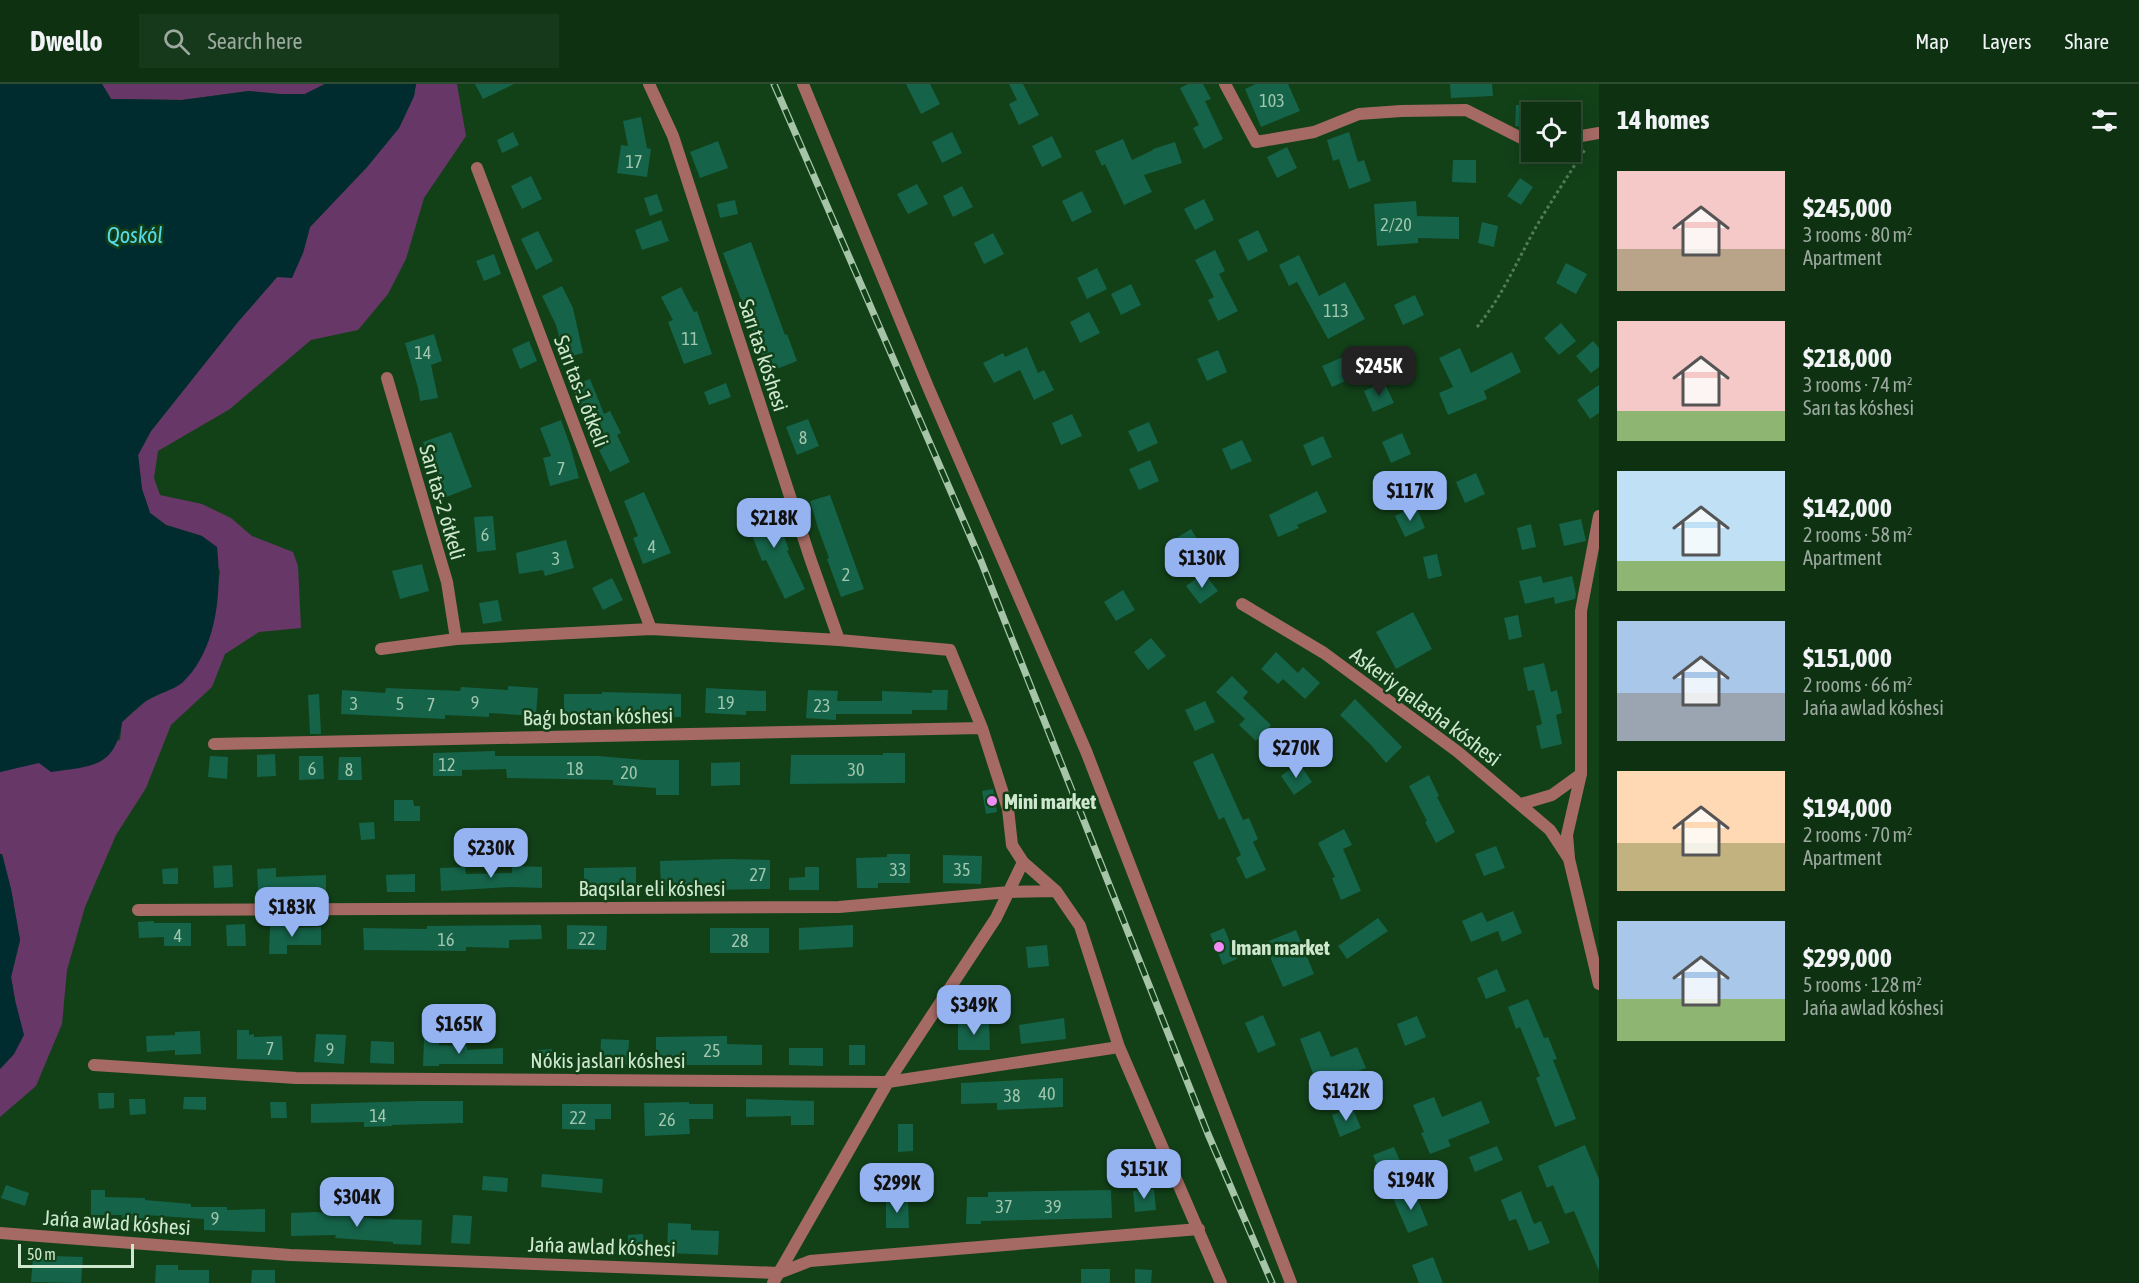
<!DOCTYPE html>
<meta charset="utf-8">
<style>
:root{--surface:#0e3112;--page:#17391b;--text:#f1f3f6;--muted:#9ba99f;--line:#2e4c32;--accent:#95b2f1}
body{margin:0;font-family:"Asap Condensed",sans-serif;background:var(--page);color:var(--text);height:100vh;display:flex;flex-direction:column;font-size:22px;white-space:nowrap}
*{box-sizing:border-box;margin:0}
p{font-size:20px;color:var(--muted)}
.icon{flex:none;width:33px;height:33px;fill:none;stroke:currentColor;stroke-width:2;stroke-linecap:round;stroke-linejoin:round}
.map{position:relative;flex:1;overflow:hidden}
.drawer{display:flex;flex-direction:column;background:var(--surface);width:540px}
.drawer>*{flex:none}
.buttons{position:absolute;left:1521px;top:18px;display:grid;gap:12px}
.buttons a{display:grid;place-items:center;width:60px;height:60px;border-radius:0px;background:var(--surface);box-shadow:0 3px 15px #0003,0 0 0 2px var(--line);font-size:30px}
.scale{position:absolute;left:18px;bottom:15px;width:116px;box-sizing:border-box;padding-left:6px;border:3px solid #cee7ce;border-top:0;font-size:16px;line-height:21px;white-space:nowrap;color:#cee7ce;-webkit-text-stroke:4px #124118;paint-order:stroke}
.price{position:absolute;translate:-50% -51px;padding:0 14px;border-radius:12px;background:var(--accent);color:#111;font-size:20px;line-height:39px;filter:drop-shadow(0 2px 3px #0008)}
.price::after{content:'';position:absolute;left:50%;top:36px;width:18px;height:14px;margin-left:-9px;background:inherit;clip-path:polygon(0 0,100% 0,50% 100%)}
.price.active{background:#222;color:#fff}
ul{padding:0;list-style:none}
li{display:flex;align-items:center;gap:18px;height:150px;padding:0 18px}
li span{display:grid;place-items:center;flex:none;width:168px;height:120px;border-radius:0px;color:#555}
li>.icon{margin-inline-start:auto}
span .icon{width:72px;height:72px;fill:#fffc;stroke-width:1}
li b{font-size:26px}
h2{display:flex;justify-content:space-between;align-items:center;height:72px;padding:0 18px;font-size:26px}
header{display:flex;align-items:center;gap:36px;box-sizing:border-box;height:84px;padding:0 30px;background:var(--surface);border-bottom:2px solid var(--line)}
header strong{font-size:28px}
nav{display:flex;gap:33px;margin-inline-start:auto;font-size:21px}
.search{width:420px;height:54px;background:var(--page);display:flex;align-items:center;gap:15px;box-sizing:border-box;padding:0 21px;border-radius:0px;color:var(--muted);font-size:22px}
main{display:flex;flex:1;min-height:0}
.map>svg:first-child{display:block}
.green{fill:#663767}
.water{fill:#002c30}
.building{fill:#156349}
.lines{fill:none;stroke-linecap:round;stroke-linejoin:round}
.path{stroke:#547c58;stroke-width:3;stroke-dasharray:3 3;stroke-linecap:butt}
.minor{stroke:#a66a64;stroke-width:12}
.rail-casing{stroke:#a6c4a8;stroke-width:7}
.rail{stroke:#124118;stroke-width:4.5;stroke-dasharray:14;stroke-linecap:butt}
.poi-dot{fill:#f18bf5;stroke:#124118;stroke-width:2}
.labels{text-anchor:middle;dominant-baseline:central;stroke-width:5;stroke-linejoin:round;paint-order:stroke}
.number-label{font-size:18px;fill:#a0c6ad}
.street-label{font-size:21px;fill:#cee7ce;stroke:#124118}
.poi-label{font-size:21px;font-weight:bold;fill:#cee7ce;stroke:#124118;text-anchor:start}
.water-label{font-size:22px;font-style:italic;fill:#56d9e8;stroke:#124118}
</style>
<header>
<strong>Dwello</strong>
<div class="search"><svg class="icon" aria-label="search" viewBox="0 0 24 24"><circle cx="10" cy="10" r="6"/><path d="M15 15l6 6"/></svg>Search here</div>
<nav><a>Map</a><a>Layers</a><a>Share</a></nav>
</header>
<main>
<div class="map">
<svg width="1599" height="1199" viewBox="0 0 1599 1199">
<rect width="100%" height="100%" fill="#124118"/>
<path class="green" d="M102 0H325L305 10H279L249 7 182 16 111 15Z
M416 0H457L466 52 424 114 406 175 388 210 358 246 311 256 230 325 158 367 154 394 160 411 202 420 231 434 252 452 293 468 298 482 301 544 259 548 225 570 212 603 171 641 146 704 116 751 85 823 67 886 62 940 36 1002 0 1033V985L14 970 15 916 11 893 20 856 11 805 2 770H0V688L120 656 122 638 146 617 182 599 212 544 220 487 202 452 166 441 150 429 142 405 138 371 151 347 237 239 277 193 303 169 310 143 367 83 399 44 414 12Z"/>
<path class="water" d="M0 0H102L111 15 182 16 249 7 279 10H305L325 0H416L414 12 399 44 367 83 310 143 303 169 292 194 277 193 237 239 151 347 138 371 142 405 150 429 166 441 202 452 217 463C222 507 217 566 183 598 173 607 157 609 146 617 137 623 130 631 122 638 115 685 90 682 51 688L39 679 0 688Z
M0 770H2L11 805 20 856 11 893 15 916 24 951 14 970 0 985Z"/>
<path class="building" d="M475 0H514L483 15Z
M906 0H930L940 20 921 30Z
M1009 0H1023L1039 31 1019 41 1009 20 1017 16Z
M1188 0H1203L1211 15 1205 17 1223 55 1204 65 1193 44 1199 41 1180 4Z
M1256 0H1288L1300 27 1261 43 1245 5Z
M1450 0H1492L1493 12 1451 14Z
M1516 21 1532 22V44L1515 42Z
M641 33 647 64 651 65 647 93 617 89 621 61 628 62 623 37Z
M513 48 519 61 502 69 497 56Z
M952 48 962 69 942 79 932 58Z
M1349 48 1358 78 1364 76 1371 97 1349 105 1339 75 1333 77 1327 56Z
M1052 52 1062 73 1042 83 1032 62Z
M1123 55 1132 76 1153 66V65L1175 58 1182 79 1144 91 1152 108 1124 121 1105 80 1102 82 1095 67Z
M718 57 728 84 700 94 690 68Z
M1287 63 1297 84 1277 94 1267 73Z
M1453 76H1476V99L1452 98Z
M531 92 542 115 522 125 511 102Z
M1520 94 1533 103 1521 121 1507 112Z
M917 100 928 120 908 130 897 110Z
M962 102 973 123 953 133 943 112Z
M1082 107 1092 128 1072 138 1062 117Z
M657 110 663 127 650 132 644 114Z
M1204 115 1214 136 1195 146 1184 125Z
M735 116 738 130 720 134 717 120Z
M1416 117 1417 132 1459 133V155L1418 154V159L1377 162 1374 120Z
M661 136 669 157 642 166 635 146Z
M1482 138 1498 142 1494 163 1478 159Z
M1258 146 1268 167 1248 177 1238 156Z
M538 147 553 177 536 186 521 155Z
M993 149 1004 170 984 180 974 159Z
M751 158 785 251 787 250 797 277 769 288 723 169Z
M1215 166 1225 187 1219 190 1238 227 1218 237 1208 216 1214 213 1195 176Z
M494 170 501 190 484 197 476 177Z
M1299 171 1319 212 1345 198 1365 235 1328 255 1297 198 1289 202 1279 181Z
M1566 179 1587 190 1576 210 1556 199Z
M1097 184 1107 205 1087 215 1077 194Z
M1131 200 1141 221 1121 231 1111 210Z
M562 202 573 224 583 269 565 274 556 241 542 212Z
M681 203 694 228 697 227 712 270 684 280 668 238 673 236 661 213Z
M1415 211 1424 231 1403 241 1394 221Z
M1089 228 1100 249 1080 259 1070 238Z
M1561 239 1576 257 1559 271 1544 254Z
M434 250 442 277 431 281 438 314 420 317 418 304 405 259Z
M529 257 537 277 520 285 512 265Z
M1593 257 1599 264V283L1591 289 1576 272Z
M1027 263 1038 289 1044 286 1054 306 1034 316 1020 286 994 299 983 279 1003 269 1005 273Z
M1460 264 1471 289 1512 268 1521 288 1484 307 1487 315 1448 331 1439 309 1453 303 1439 274Z
M1218 266 1227 288 1207 297 1197 275Z
M1343 273 1352 294 1332 303 1322 282Z
M590 295 604 330 610 327 621 349 617 351 630 378 610 388 599 366 603 364 583 322 580 323 572 302Z
M1384 298 1394 319 1373 328 1364 307Z
M726 299 731 313 709 321 704 308Z
M1599 301V329L1590 335 1577 316Z
M1072 330 1082 352 1061 361 1052 339Z
M808 335 819 362 797 371 786 343Z
M561 336 570 361 579 394 550 402 543 374 551 372 540 344Z
M1149 338 1158 359 1138 368 1128 347Z
M451 348 472 403 444 414 423 358Z
M1402 349 1411 370 1391 379 1382 358Z
M1323 352 1332 373 1312 382 1303 361Z
M1242 356 1252 377 1231 386 1222 365Z
M1150 376 1159 397 1139 406 1129 385Z
M1476 389 1485 410 1465 419 1456 398Z
M1317 407 1327 428 1297 441 1299 444 1278 453 1269 431Z
M644 408 671 469 643 480 633 454 638 452 624 417Z
M830 411 864 505 841 513 827 475 829 474 818 444 810 417Z
M772 420 789 466 787 467 805 505 785 515 766 476 762 477 744 431Z
M1416 422 1425 444 1405 453 1395 432Z
M493 432 496 466 477 468 474 433Z
M1581 435 1586 457 1564 462 1559 440Z
M1531 440 1536 463 1522 466 1517 444Z
M1191 445 1203 465 1185 477 1172 457Z
M566 456 574 484 545 492 543 486 519 490 516 469Z
M1437 470 1442 492 1428 495 1423 473Z
M422 480 429 507 400 515 392 487Z
M1204 489 1218 507 1200 520 1186 502Z
M1541 492 1543 499 1572 492 1576 510 1575 515 1555 520 1554 513 1525 520 1519 497Z
M612 494 623 516 603 526 592 504Z
M1123 506 1135 526 1116 537 1104 518Z
M498 516 502 537 483 540 479 519Z
M1413 528 1432 565 1396 585 1376 548Z
M1518 531 1522 553 1509 556 1504 534Z
M1151 554 1166 572 1148 586 1134 568Z
M1276 568 1298 589 1303 583 1320 599 1305 615 1283 595 1278 600 1261 585Z
M1544 579 1551 608 1557 606 1562 629 1556 631 1562 660 1541 665 1536 642 1542 640 1534 606 1528 607 1523 584Z
M1232 592 1248 608 1243 614 1271 641 1256 657 1239 641 1245 635 1216 608Z
M508 602 538 604 536 632 489 629V633L445 631V635L341 630 342 606 385 609 386 604 460 607 461 603 508 606Z
M706 604 766 607V627H746V631L705 629Z
M808 606 838 607 837 617H882V607L932 609V606H948L947 626H912V630H836V636L806 634Z
M602 608 681 610V633H564V610H602Z
M319 610 321 650H310L308 611Z
M1355 615 1402 663 1386 679 1371 661 1340 631Z
M1205 617 1215 638 1195 647 1185 626Z
M495 667V672H598L644 676H679V711H656V704L613 701V696L507 694 506 685 462 686V692H433V669Z
M883 669H905V699L790 700 791 671H883Z
M1213 669 1243 736 1249 734 1258 755 1253 758 1266 786 1246 795 1236 774 1241 771 1224 733 1219 736 1193 678Z
M275 670 276 692 257 693V671Z
M210 672 228 673 227 695 208 693Z
M299 672H323L324 695 299 696Z
M339 673H361L362 696H338Z
M740 678V701L711 702V679Z
M1299 679 1312 698 1294 711 1281 692Z
M1429 691 1439 712 1437 713 1455 748 1436 759 1425 738 1427 737 1409 702Z
M993 705 997 728 986 730 982 707Z
M394 716H413L414 722H420V737H394Z
M374 738 375 755 361 756 359 739Z
M1344 745 1352 761 1343 765 1361 807 1341 816 1332 794 1335 793 1318 759Z
M1496 762 1505 784 1484 792 1475 770Z
M887 770H910V799H878V804H857L856 774 887 773Z
M943 771 982 772 981 800 943 799Z
M728 775 770 776V805L661 807 660 777Z
M232 781 233 803 214 804 213 782Z
M512 782 542 783V804L512 803 441 807 440 784 465 783 466 790 512 789Z
M636 783V806H584V784Z
M805 783H819V806H789V794L805 793Z
M178 784V800H163L162 785Z
M276 784V793L326 791V809L298 810 297 806 258 807 257 785Z
M415 790V808H387L386 791Z
M1513 827 1522 849 1502 858 1498 847 1471 858 1462 837 1482 828 1487 838Z
M1378 834 1388 847 1347 875 1338 862Z
M154 837V839H191V862H164V853L139 854 138 838Z
M245 840 246 862H227L226 841Z
M541 841 542 855 509 856V864L466 863V867L364 866 363 844 427 845V842Z
M567 841 607 842 606 866 567 865Z
M853 841V863L799 866V844Z
M270 842H288V844L321 843V861H287V870H269Z
M710 844H769V869H710Z
M1224 844 1237 875 1223 881 1210 850Z
M1296 846 1314 890 1283 903 1264 859Z
M1047 861 1049 882 1028 884 1026 863Z
M1497 885 1506 907 1486 915 1477 894Z
M1528 915 1544 954 1548 953 1557 975 1553 976 1576 1035 1555 1043 1536 994 1540 992 1520 943 1516 945 1508 923Z
M1263 931 1276 961 1258 969 1245 939Z
M1417 932 1426 953 1405 962 1397 940Z
M1064 934 1066 955 1021 960 1019 941Z
M989 937 990 966H958V938Z
M237 946H249V951L254 950V953L282 952 283 976 237 975Z
M200 947 201 970 175 971V966L147 968 146 952 175 951V948Z
M1320 947 1331 973 1357 963 1366 984 1338 995 1340 999 1320 1008 1300 955Z
M316 950 346 951 344 980 314 978Z
M727 952V960L762 961V981H656V953Z
M424 955H439V961L467 962V966L503 964V980H439V982H423Z
M601 955 629 956 628 981 600 980Z
M371 957 394 958V980L370 979Z
M849 961H865V981H849Z
M789 964H823V982L789 981Z
M552 965 553 981 537 982V966Z
M1063 994V1023L997 1026V1019L961 1020V999Z
M98 1009H114V1024L99 1025Z
M184 1013H206V1026L183 1025Z
M1434 1013 1442 1033 1481 1017 1490 1039 1448 1056 1451 1062 1430 1070 1421 1049 1424 1048 1413 1021Z
M129 1015H145L146 1030 130 1031Z
M746 1015 814 1017V1041H791V1032L746 1033Z
M418 1017H463V1039L392 1041V1042L364 1043V1038L311 1039V1020Z
M270 1018H286L287 1034H271Z
M689 1018V1020H713V1035H689L690 1050 645 1052 644 1019Z
M562 1020H611V1035H595V1046L562 1045Z
M1352 1023 1361 1044 1340 1053 1332 1031Z
M898 1040H913V1067L898 1068Z
M1585 1061 1599 1095V1187L1574 1127 1565 1130 1553 1101 1547 1104 1538 1082Z
M1497 1062 1503 1076 1475 1088 1469 1073Z
M1394 1063 1403 1084 1382 1093 1373 1071Z
M542 1090 603 1095 602 1109 541 1103Z
M483 1092 508 1094 507 1108 482 1106Z
M6 1101 29 1109 25 1122 1 1114Z
M1154 1105 1156 1126 1135 1128 1133 1107Z
M91 1106H105V1113L145 1114V1116L191 1120V1123H227V1126L265 1125V1148L204 1146V1135L145 1131V1138L121 1137 122 1131H91Z
M1111 1106 1112 1134 981 1137V1140H966L967 1113H988V1108Z
M1414 1106 1428 1141 1408 1149 1393 1114Z
M1521 1107 1534 1140 1541 1137 1550 1159 1529 1167 1516 1135 1509 1137 1501 1116Z
M886 1116H908L909 1144H886Z
M316 1128 378 1135 422 1136 421 1161 393 1160V1158L335 1154 336 1151 291 1152V1129Z
M453 1131 472 1132 470 1160 451 1159Z
M668 1139 691 1140V1146L719 1147 718 1171 667 1169Z
M643 1150 644 1166H628V1151Z
M53 1172 83 1173 81 1199 31 1198 33 1173 53 1174Z
M1433 1173 1443 1199H1419L1412 1181Z
M156 1181H178V1186H209V1199H155Z
M1081 1185H1110V1199H1081Z
M1135 1185 1152 1186 1151 1199H1135Z
M252 1186H275V1199H251Z"/>
<g class="lines">
<path class="path" d="M1477 243C1502 213 1517 177 1536 143 1552 116 1569 90 1586 64"/>
<path class="minor" d="M649 0 673 52 810 474 839 556
M803 0 928 303 1086 667 1291 1199
M1225 0 1256 58 1314 48 1359 30 1401 27 1466 26 1527 57H1532
M1570 54 1599 49
M477 84 651 545
M387 294 447 498 456 555
M1242 520 1324 569 1458 668 1550 746 1569 775 1599 900
M381 565 456 555 651 545 839 556 950 566 982 644 1008 725 1012 761 1023 778 1056 807 1080 842 1119 963 1221 1199
M214 660 982 644
M1521 720 1552 711 1581 690
M1569 774 1567 751 1581 690V527L1599 432
M138 826 839 823 1009 808 1056 807
M94 981 296 994 888 998 1119 963
M0 1149 290 1171 779 1189 810 1177 1199 1145
M773 1199 888 998 996 834 1023 778"/>
<g class="rail-casing">
<path id="rail" d="M774 0 981 477 1208 1050 1272 1199"/>
</g>
<use href="#rail" class="rail"/>
</g>
<g class="poi-dot">
<circle cx="992" cy="717" r="6"/>
<circle cx="1219" cy="863" r="6"/>
</g>
<g class="labels">
<g class="number-label">
<text x="1272" y="16">103</text>
<text x="634" y="77">17</text>
<text x="1396" y="140">2/20</text>
<text x="1336" y="226">113</text>
<text x="690" y="254">11</text>
<text x="423" y="268">14</text>
<text x="803" y="353">8</text>
<text x="561" y="384">7</text>
<text x="485" y="450">6</text>
<text x="652" y="462">4</text>
<text x="556" y="474">3</text>
<text x="846" y="490">2</text>
<text x="475" y="618">9</text>
<text x="726" y="618">19</text>
<text x="354" y="619">3</text>
<text x="400" y="619">5</text>
<text x="431" y="620">7</text>
<text x="822" y="621">23</text>
<text x="447" y="680">12</text>
<text x="312" y="684">6</text>
<text x="575" y="684">18</text>
<text x="349" y="685">8</text>
<text x="856" y="685">30</text>
<text x="629" y="688">20</text>
<text x="898" y="785">33</text>
<text x="962" y="785">35</text>
<text x="758" y="790">27</text>
<text x="178" y="851">4</text>
<text x="587" y="854">22</text>
<text x="446" y="855">16</text>
<text x="740" y="856">28</text>
<text x="270" y="964">7</text>
<text x="330" y="965">9</text>
<text x="712" y="966">25</text>
<text x="1047" y="1009">40</text>
<text x="1012" y="1011">38</text>
<text x="378" y="1031">14</text>
<text x="578" y="1033">22</text>
<text x="667" y="1035">26</text>
<text x="1004" y="1122">37</text>
<text x="1053" y="1122">39</text>
<text x="215" y="1134">9</text>
</g>
<g class="street-label">
<text transform="translate(764 271) rotate(72)">Sarı tas kóshesi</text>
<text transform="translate(582 307) rotate(69)">Sarı tas-1 ótkeli</text>
<text transform="translate(443 418) rotate(74)">Sarı tas-2 ótkeli</text>
<text transform="translate(1426 622) rotate(37)">Askeriy qalasha kóshesi</text>
<text transform="translate(598 632) rotate(-1)">Baǵı bostan kóshesi</text>
<text x="652" y="804">Baqsılar eli kóshesi</text>
<text x="608" y="976">Nókis jasları kóshesi</text>
<text transform="translate(117 1138) rotate(4)">Jańa awlad kóshesi</text>
<text transform="translate(602 1162) rotate(2)">Jańa awlad kóshesi</text>
</g>
<g class="poi-label">
<text x="1004" y="717">Mini market</text>
<text x="1231" y="863">Iman market</text>
</g>
<g class="water-label">
<text x="135" y="151">Qoskól</text>
</g>
</g>
</svg>
<div class="buttons">
<a><svg class="icon" aria-label="locate" viewBox="0 0 24 24"><circle cx="12" cy="12" r="6"/><path d="M12 2v4M12 18v4M2 12h4M18 12h4"/></svg></a>
</div>
<div class="scale">50 m</div>
<b class="price active" style="left:1379px;top:313px">$245K</b>
<b class="price" style="left:1410px;top:438px">$117K</b>
<b class="price" style="left:774px;top:465px">$218K</b>
<b class="price" style="left:1202px;top:505px">$130K</b>
<b class="price" style="left:1296px;top:695px">$270K</b>
<b class="price" style="left:491px;top:795px">$230K</b>
<b class="price" style="left:292px;top:854px">$183K</b>
<b class="price" style="left:974px;top:952px">$349K</b>
<b class="price" style="left:459px;top:971px">$165K</b>
<b class="price" style="left:1346px;top:1038px">$142K</b>
<b class="price" style="left:1144px;top:1116px">$151K</b>
<b class="price" style="left:1411px;top:1127px">$194K</b>
<b class="price" style="left:897px;top:1130px">$299K</b>
<b class="price" style="left:357px;top:1144px">$304K</b>
</div>
<section class="drawer">
<h2>14 homes<svg class="icon" aria-label="filters" viewBox="0 0 24 24"><path d="M4 7h16M4 17h16"/><circle cx="9" cy="7" r="2"/><circle cx="15" cy="17" r="2"/></svg></h2>
<ul>
<li><span style="background:linear-gradient(#f6c9c9 65%,#b9a48a 0)"><svg class="icon" aria-label="home" viewBox="0 0 24 24"><path d="M3 11l9-7 9 7M6 9v11h12V9"/></svg></span><div><b>$245,000</b><p>3 rooms · 80 m²</p><p>Apartment</p></div></li>
<li><span style="background:linear-gradient(#f6c9c9 75%,#8fb573 0)"><svg class="icon" aria-label="home" viewBox="0 0 24 24"><path d="M3 11l9-7 9 7M6 9v11h12V9"/></svg></span><div><b>$218,000</b><p>3 rooms · 74 m²</p><p>Sarı tas kóshesi</p></div></li>
<li><span style="background:linear-gradient(#bfe0f5 75%,#8fb573 0)"><svg class="icon" aria-label="home" viewBox="0 0 24 24"><path d="M3 11l9-7 9 7M6 9v11h12V9"/></svg></span><div><b>$142,000</b><p>2 rooms · 58 m²</p><p>Apartment</p></div></li>
<li><span style="background:linear-gradient(#a9c7e8 60%,#9aa5b1 0)"><svg class="icon" aria-label="home" viewBox="0 0 24 24"><path d="M3 11l9-7 9 7M6 9v11h12V9"/></svg></span><div><b>$151,000</b><p>2 rooms · 66 m²</p><p>Jańa awlad kóshesi</p></div></li>
<li><span style="background:linear-gradient(#ffd9b3 60%,#c2b280 0)"><svg class="icon" aria-label="home" viewBox="0 0 24 24"><path d="M3 11l9-7 9 7M6 9v11h12V9"/></svg></span><div><b>$194,000</b><p>2 rooms · 70 m²</p><p>Apartment</p></div></li>
<li><span style="background:linear-gradient(#a9c7e8 65%,#8fb573 0)"><svg class="icon" aria-label="home" viewBox="0 0 24 24"><path d="M3 11l9-7 9 7M6 9v11h12V9"/></svg></span><div><b>$299,000</b><p>5 rooms · 128 m²</p><p>Jańa awlad kóshesi</p></div></li>
</ul>
</section>
</main>
